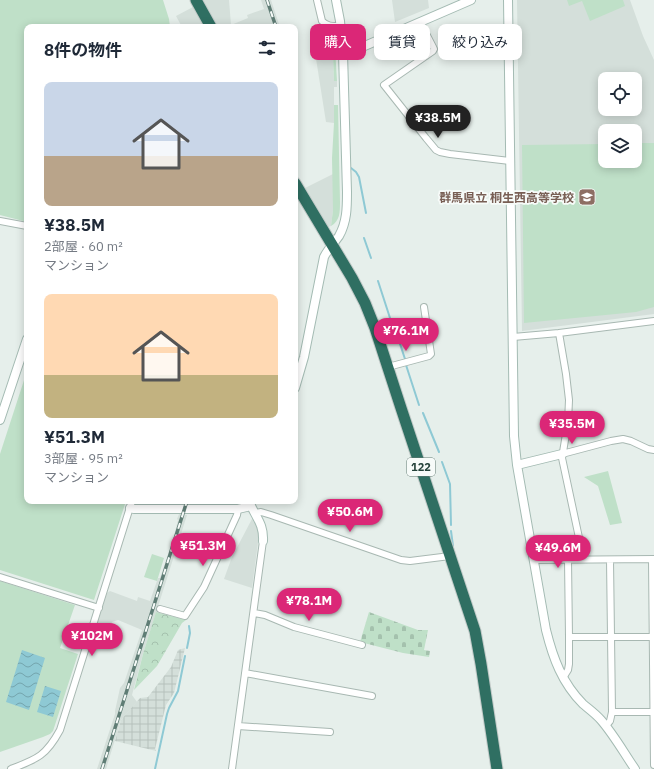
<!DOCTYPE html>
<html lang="ja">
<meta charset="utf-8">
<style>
:root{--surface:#fff;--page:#f2f2f3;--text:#1f2937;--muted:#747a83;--accent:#db2777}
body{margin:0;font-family:"IBM Plex Sans","Noto Sans JP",sans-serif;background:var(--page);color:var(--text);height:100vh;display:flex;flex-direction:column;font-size:15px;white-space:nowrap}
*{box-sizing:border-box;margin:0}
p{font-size:13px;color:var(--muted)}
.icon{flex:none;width:22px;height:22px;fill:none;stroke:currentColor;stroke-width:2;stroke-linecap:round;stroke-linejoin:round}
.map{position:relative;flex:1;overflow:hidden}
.side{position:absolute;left:24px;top:24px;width:274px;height:480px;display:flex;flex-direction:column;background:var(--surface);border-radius:8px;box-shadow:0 2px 10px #0003}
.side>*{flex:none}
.top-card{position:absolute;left:310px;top:24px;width:284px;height:36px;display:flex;gap:8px}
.fabs{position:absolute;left:598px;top:72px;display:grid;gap:8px}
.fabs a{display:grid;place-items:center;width:44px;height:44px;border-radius:8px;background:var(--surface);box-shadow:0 2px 10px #0003;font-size:20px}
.price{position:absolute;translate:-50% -34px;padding:0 9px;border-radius:14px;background:var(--accent);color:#fff;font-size:13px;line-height:26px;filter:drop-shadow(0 1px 2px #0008)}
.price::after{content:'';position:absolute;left:50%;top:24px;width:12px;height:9px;margin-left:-6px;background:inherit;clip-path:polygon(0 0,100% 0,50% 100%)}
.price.current{background:#222;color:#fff}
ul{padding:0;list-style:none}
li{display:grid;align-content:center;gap:8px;height:212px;padding:0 20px}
li span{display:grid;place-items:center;height:124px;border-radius:8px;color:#555}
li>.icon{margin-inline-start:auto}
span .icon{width:72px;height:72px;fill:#fffc;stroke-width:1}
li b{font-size:17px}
h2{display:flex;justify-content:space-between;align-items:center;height:48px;padding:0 20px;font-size:17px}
.tag{padding:0 14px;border-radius:8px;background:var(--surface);box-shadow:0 2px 10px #0003;font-size:14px;line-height:36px}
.tag.current{background:var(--accent);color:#fff}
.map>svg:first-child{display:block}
.built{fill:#d4dfda;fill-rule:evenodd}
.industrial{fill:url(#industrial-grid)}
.green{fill:#bfe0c8}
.forest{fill:url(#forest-crowns)}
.cemetery{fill:url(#cemetery-stones)}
.water{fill:url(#water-waves)}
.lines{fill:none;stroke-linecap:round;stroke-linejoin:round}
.stream{stroke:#8ec9d4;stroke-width:2}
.street-casing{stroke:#a8b8b2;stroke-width:8}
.secondary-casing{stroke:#a4bbb3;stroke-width:10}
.highway-casing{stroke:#c2cac8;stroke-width:13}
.street{stroke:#fff;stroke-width:6}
.secondary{stroke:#fff;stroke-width:8}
.highway{stroke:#2f6f62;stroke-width:11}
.rail-casing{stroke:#5f7d75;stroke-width:3.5}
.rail{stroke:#f7fbf9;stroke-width:2;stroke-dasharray:6;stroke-linecap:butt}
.labels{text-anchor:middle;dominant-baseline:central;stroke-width:3.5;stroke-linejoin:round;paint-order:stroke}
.shield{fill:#f7fbf9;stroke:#637a73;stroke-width:1}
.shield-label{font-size:11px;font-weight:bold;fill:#24423a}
.education-label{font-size:12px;font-weight:bold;fill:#785e54;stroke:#f7fbf9;text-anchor:end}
</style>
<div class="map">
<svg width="654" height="769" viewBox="0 0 654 769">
<defs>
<pattern id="industrial-grid" width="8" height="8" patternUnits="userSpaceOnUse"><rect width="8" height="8" fill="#d4dfda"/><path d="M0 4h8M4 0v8" fill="none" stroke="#b6c1bc"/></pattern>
<pattern id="forest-crowns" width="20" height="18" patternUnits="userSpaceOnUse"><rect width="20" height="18" fill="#bfe0c8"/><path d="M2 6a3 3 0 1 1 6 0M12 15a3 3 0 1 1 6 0" fill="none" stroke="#a4c1ad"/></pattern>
<pattern id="cemetery-stones" width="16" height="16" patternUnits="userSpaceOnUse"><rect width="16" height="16" fill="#bfe0c8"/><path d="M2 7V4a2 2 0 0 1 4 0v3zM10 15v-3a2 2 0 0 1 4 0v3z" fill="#a4c1ad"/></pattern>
<pattern id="water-waves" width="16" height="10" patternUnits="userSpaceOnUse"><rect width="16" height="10" fill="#8ec9d4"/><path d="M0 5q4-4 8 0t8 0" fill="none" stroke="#74a5ad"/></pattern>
</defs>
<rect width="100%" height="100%" fill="#e6efeb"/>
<path class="built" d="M203 0H229L231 25 248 18 247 15 264 9 261 0H271L280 27H217Z
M392 0H428L429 8 395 22Z
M517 0H630L643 36 654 60V314L522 331ZM605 79H635V109H605ZM605 131H635V161H605Z
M193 7 204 27H182L176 16Z
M321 24 332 30 334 81H337V87H334V123L326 122 311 27Z
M333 174V210L331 226 328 227H327L305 188Z
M179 514 187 515 143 654 132 695 137 702 121 720 106 769H97L115 714V711L120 688 124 683 142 630 118 620 112 622 109 631 96 627 107 593 110 591 137 601 138 597 150 601 158 578H160L173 540 178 520 177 519Z
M253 517 258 526 259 535 252 588 224 579 232 557Z"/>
<path class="industrial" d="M185 648 174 693 166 705 155 749 156 751 115 741 121 720 140 698 148 697 171 667 178 650Z"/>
<path class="green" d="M0 0H163L169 19 170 27H27V222L0 215Z
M567 0H623L625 6 590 21 582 1 569 6Z
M332 30 334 31 337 81H334Z
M334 105H338L340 202C340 212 340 221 331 226L333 210 332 158 334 123Z
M635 143H654V307L636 312 524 323 522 145 605 144V161H635Z
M27 371V501H126L94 600 0 570V454Z
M608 471 622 523 610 525 598 486 584 477Z
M152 554 164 558 157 581 144 577Z
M0 581 75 605 60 648 78 654 53 731 50 734 43 737 0 752Z"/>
<path class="forest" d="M156 612 186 620 182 623 157 666 134 690 143 654Z"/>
<path class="cemetery" d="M369 612 418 630H428L424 650 430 651 429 657 403 653 360 642Z"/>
<path class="water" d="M22 650 45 658 29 710 6 702Z
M45 686 61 691 53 717 37 712Z"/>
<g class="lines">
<path class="stream" d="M351 168 356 172 359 177 366 213
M364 238 371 258
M378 281 390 318
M399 341 405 359
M406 365 419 405
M423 413 439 452
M442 462 450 484 451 525
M451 531 453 546
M187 648 190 633 189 626
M155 769 167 714 169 708 178 691 185 656"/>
<g class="street-casing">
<path id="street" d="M317 0 322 21C328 27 333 26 340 26
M420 22 433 47 434 49 433 51 384 85 426 138 436 150 440 152 450 154 510 161
M0 221 27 226
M559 333 566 374 569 400 568 422 562 458 581 547 582 559
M513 337 559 333 654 321
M388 367 429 356 431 354 424 307
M562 454 611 441 623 439 631 441 648 449 654 450
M256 513 261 512 271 515 378 552 401 560 410 561 450 556
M652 559 654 765
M534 560 654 559
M0 577 99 608
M160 609 185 616 204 587 237 515 238 509
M254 613 265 615 294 627 362 645
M569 637H654
M245 673 372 696
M563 678 568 670 569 664V637L568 560
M612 712H654
M238 726 330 732
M606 726 610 721 612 712 610 560
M11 769C37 759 46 756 60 730L132 501
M232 769 263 541"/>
</g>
<g class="secondary-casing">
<path id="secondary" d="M508 0 514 436 517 465 546 630C553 658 562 683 583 704 589 709 596 714 601 720 614 735 624 753 635 769
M343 53 360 48 471 0
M295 388 304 357 324 257C328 249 334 243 339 236 347 222 347 207 347 192L343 53 340 21 336 0
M0 420 27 339
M517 465 562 454
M249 501C255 517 264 523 263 541
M130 508 134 509H238L251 506"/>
</g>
<g class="highway-casing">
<path id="highway" d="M196 0 211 27
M295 183 352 278 365 303 375 328 401 408 475 631 481 664 497 769"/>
</g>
<use href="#street" class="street"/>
<use href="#secondary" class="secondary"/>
<use href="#highway" class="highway"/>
<g class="rail-casing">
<path id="rail" d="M267 0 276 27
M102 769 187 501"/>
</g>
<use href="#rail" class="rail"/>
</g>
<defs>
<g id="school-square" transform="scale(0.9)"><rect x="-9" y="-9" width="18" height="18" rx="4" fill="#8d6e63" stroke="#f7fbf9"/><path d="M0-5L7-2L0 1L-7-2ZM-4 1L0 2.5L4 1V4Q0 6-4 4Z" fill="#fff"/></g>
</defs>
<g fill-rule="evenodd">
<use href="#school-square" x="587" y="197"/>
</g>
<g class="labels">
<rect class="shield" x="407" y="458" width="28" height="18" rx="3"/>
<g class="shield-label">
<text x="421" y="467">122</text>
</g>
<g class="education-label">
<text x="574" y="197">群馬県立 桐生西高等学校</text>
</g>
</g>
</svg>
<div class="fabs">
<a><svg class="icon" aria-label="locate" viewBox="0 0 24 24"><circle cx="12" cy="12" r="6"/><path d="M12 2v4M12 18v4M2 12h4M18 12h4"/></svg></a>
<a><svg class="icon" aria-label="layers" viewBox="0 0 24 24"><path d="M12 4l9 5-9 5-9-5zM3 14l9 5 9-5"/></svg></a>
</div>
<b class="price current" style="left:438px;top:139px">¥38.5M</b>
<b class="price" style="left:406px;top:352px">¥76.1M</b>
<b class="price" style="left:572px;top:445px">¥35.5M</b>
<b class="price" style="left:350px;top:533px">¥50.6M</b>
<b class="price" style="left:203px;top:567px">¥51.3M</b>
<b class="price" style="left:558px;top:569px">¥49.6M</b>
<b class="price" style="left:309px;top:622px">¥78.1M</b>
<b class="price" style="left:92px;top:657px">¥102M</b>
<div class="top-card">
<a class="tag current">購入</a>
<a class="tag">賃貸</a>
<a class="tag">絞り込み</a>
</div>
<section class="side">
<h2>8件の物件<svg class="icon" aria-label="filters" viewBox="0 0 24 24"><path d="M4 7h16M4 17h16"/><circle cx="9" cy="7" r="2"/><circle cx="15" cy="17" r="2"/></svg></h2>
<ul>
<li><span style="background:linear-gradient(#c9d6e8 60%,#b9a48a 0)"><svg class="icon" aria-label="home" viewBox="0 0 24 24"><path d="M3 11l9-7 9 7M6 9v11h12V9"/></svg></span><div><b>¥38.5M</b><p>2部屋 · 60 m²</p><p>マンション</p></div></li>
<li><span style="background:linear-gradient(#ffd9b3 65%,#c2b280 0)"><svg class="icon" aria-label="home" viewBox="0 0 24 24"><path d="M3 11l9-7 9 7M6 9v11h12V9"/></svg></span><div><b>¥51.3M</b><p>3部屋 · 95 m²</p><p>マンション</p></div></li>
</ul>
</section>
</div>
